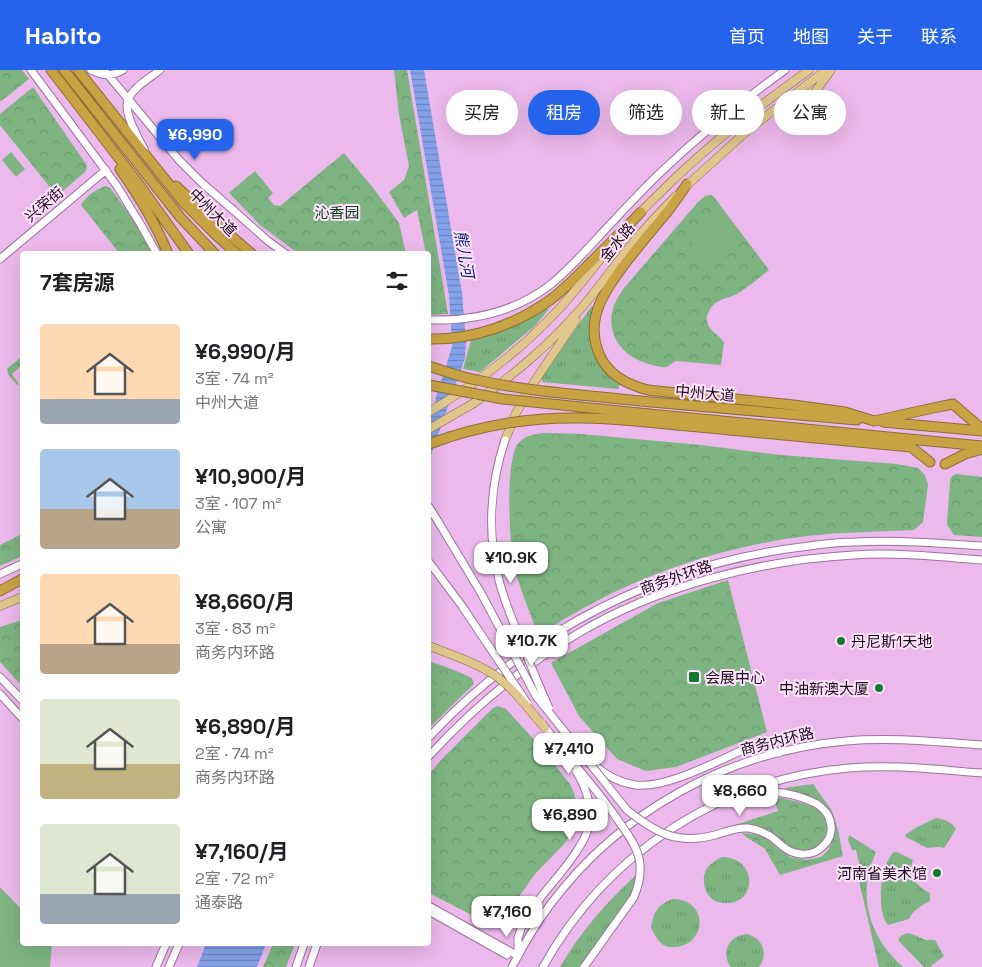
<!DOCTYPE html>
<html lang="zh">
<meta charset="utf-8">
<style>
:root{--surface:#fff;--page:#f2f2f2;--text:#202124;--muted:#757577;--accent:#2563eb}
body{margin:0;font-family:"Space Grotesk","Noto Sans SC",sans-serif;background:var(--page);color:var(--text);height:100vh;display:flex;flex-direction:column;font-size:19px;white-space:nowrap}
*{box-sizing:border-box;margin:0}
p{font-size:16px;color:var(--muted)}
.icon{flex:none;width:28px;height:28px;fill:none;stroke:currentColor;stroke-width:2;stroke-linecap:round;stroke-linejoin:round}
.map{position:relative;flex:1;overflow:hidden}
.details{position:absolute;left:20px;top:181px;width:411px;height:695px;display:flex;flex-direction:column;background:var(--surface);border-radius:5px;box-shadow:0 5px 20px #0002}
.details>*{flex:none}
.guide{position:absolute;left:446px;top:20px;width:460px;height:45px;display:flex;gap:10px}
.price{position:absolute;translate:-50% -42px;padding:0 11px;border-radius:10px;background:#fff;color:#222;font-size:16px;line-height:32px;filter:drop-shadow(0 1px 2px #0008)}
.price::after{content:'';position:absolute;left:50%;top:30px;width:15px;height:11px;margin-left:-8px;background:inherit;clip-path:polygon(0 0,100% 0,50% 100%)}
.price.active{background:var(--accent);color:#fff}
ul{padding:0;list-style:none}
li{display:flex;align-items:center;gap:15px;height:125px;padding:0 20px}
li span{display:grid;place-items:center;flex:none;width:140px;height:100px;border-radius:5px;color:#555}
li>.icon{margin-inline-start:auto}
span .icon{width:60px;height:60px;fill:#fffc;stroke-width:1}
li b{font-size:21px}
h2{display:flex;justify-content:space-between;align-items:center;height:60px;padding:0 20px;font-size:21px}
.tag{padding:0 18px;border-radius:22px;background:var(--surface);box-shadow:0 5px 20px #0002;font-size:18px;line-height:45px}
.tag.active{background:var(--accent);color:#fff}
header{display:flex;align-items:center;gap:30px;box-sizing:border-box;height:70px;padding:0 25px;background:var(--accent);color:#fff}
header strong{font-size:24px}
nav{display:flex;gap:28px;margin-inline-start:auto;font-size:18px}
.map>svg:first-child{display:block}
.grass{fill:url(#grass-tufts)}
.park{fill:url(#park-crowns)}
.pitch{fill:#7eb482}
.water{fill:url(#water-rules)}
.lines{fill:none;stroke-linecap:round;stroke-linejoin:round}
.secondary-casing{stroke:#9f719f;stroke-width:9}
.primary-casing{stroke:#8d6d36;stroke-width:9}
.highway-casing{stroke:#8d6d36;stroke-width:11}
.secondary{stroke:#fff;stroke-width:7}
.primary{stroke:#dfc78e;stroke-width:8}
.highway{stroke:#c9a243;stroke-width:9}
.secondary-bridge-casing{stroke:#9f719f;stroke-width:9;stroke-linecap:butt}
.primary-bridge-casing{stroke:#8d6d36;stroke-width:9;stroke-linecap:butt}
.highway-bridge-casing{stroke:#8d6d36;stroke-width:11;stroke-linecap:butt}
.secondary-bridge{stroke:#fff;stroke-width:7}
.primary-bridge{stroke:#dfc78e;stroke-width:8}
.highway-bridge{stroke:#c9a243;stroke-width:9}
.poi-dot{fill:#11792c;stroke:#fee3fd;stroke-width:2}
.labels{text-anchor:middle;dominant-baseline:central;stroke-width:4;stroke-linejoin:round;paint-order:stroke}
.street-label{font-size:15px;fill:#1d0b1d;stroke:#fee3fd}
.park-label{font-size:15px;fill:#073b13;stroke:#fee3fd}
.poi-label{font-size:15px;fill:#1d0b1d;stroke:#fee3fd;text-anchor:start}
.water-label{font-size:16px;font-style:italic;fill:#112578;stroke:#fee3fd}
</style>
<header>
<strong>Habito</strong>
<nav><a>首页</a><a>地图</a><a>关于</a><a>联系</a></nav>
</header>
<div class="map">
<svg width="982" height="897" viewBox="0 0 982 897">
<defs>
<pattern id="grass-tufts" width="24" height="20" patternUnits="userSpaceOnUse" patternTransform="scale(1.25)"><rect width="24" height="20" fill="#7eb482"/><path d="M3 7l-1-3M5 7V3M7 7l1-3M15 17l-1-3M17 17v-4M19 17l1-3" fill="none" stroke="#6c9970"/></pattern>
<pattern id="park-crowns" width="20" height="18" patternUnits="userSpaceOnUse" patternTransform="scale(1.25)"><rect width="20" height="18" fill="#7eb482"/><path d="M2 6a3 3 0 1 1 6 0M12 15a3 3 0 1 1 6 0" fill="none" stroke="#6c9970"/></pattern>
<pattern id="water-rules" width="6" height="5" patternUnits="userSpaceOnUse" patternTransform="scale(1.25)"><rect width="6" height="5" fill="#84a2eb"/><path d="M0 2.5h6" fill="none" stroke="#6b82be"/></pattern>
</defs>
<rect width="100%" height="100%" fill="#ebb9eb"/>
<path class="grass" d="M595 235C583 268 594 293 620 314L618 319 542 312V307L591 237Z
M546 238 549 239 534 257 525 264 480 302 463 299 471 270C498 263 524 254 546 238Z
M22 286V295L12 304 19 314 17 315 8 304 7 299Z
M936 748C944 749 952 752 956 759L944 778 939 777 927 778 906 767 905 765 917 757Z
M849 765 876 782C874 788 871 794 869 800 861 839 874 871 903 897H879L857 802 861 801 856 780H852L848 770Z
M894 782H897L913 790C907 805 916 816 930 823V831C921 836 913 840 909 849L888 855C876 842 880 794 894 782Z
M722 787C757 787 758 833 727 833 720 833 714 832 710 827 706 823 705 818 704 813 702 800 711 792 722 787Z
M636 805V815L630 827 582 897H560C581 861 605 834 636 805Z
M672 829C709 829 707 873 677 877 671 877 667 878 662 874 657 870 654 863 651 858 654 841 657 836 672 829Z
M907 863 912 864 926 870H935L944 886 930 897H924L898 870 901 866Z
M747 864C763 868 769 884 759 897H731C720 883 729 865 747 864Z"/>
<path class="park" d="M0 0H22L29 9 0 32Z
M394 0H407L448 244 429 245V184H426L417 140 404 148 389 122 404 110 409 96 399 45Z
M33 17 86 94 87 97 85 102 57 126 0 55V44Z
M344 83 374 119 399 153 406 184H299L260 155 229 123 231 121 255 101 273 123 268 128 274 135 280 136Z
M106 116 110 118C127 140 140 158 152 184H120L81 135C86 126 96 119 106 116Z
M711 125 714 127 769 200C759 208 748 217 737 224 725 230 715 228 708 243 707 246 706 248 707 251 708 260 719 265 724 272L721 295 676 291C672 292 670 296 666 297 662 298 648 294 643 292 623 285 608 266 612 243 613 234 619 226 624 218L698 132 705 126Z
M544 363 581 364 701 375 781 385 897 394 918 398 925 405 928 415 923 452 914 460C871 462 828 462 785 469 717 480 650 502 589 535 574 543 560 552 546 560L542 561 536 557 534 554C528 537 521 521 516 504 509 480 505 396 517 375 523 366 534 364 544 363Z
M956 404 982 407V467L954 465 947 455 950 411 951 407Z
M22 464V486L0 496V475Z
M728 510 767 662 676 697 646 701 617 689 579 646 551 593 658 533Z
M22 550V616L0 592V557Z
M429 591 454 600 472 608 474 614 429 658Z
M498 636 506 639 540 676 570 714 574 723 576 734 575 749 570 766 564 774 535 804 497 858 429 823V704L443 688 493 638Z
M813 714 832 741 838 759 843 786 780 805 765 779 746 767 742 763 754 764 764 767 790 787 806 790 821 787 829 779 835 761 830 743 821 732 784 718Z
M782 728C794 731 822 736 827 749 830 755 827 762 825 768 822 775 816 780 808 781 790 783 781 767 767 760 756 755 745 756 733 756L741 753 778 741 774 729Z
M273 874H295L286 897H263Z"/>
<path class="pitch" d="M11 82 25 99 16 107 2 90Z
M720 138 744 169 711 197 686 166Z
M0 817 22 840V874H52L50 897H0Z"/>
<path class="water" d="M410 0H424L462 223 466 272 465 288 429 391V350L435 333 436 327 452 277V272L449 225Z
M206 874H266L257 897H197Z"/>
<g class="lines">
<g class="secondary-casing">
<path id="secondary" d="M31 0 117 116 141 155 157 184
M91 0C104 6 110 7 123 0
M104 0 179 90 202 113 232 139 268 171 286 184
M144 79C138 68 123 42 128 30 133 17 150 8 160 0
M0 189 106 100
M429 250C472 251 515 242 550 215 565 203 578 189 591 175 614 150 637 125 662 101 701 64 742 31 785 0
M429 437 439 453
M0 504 22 494
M0 607 22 630
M0 624 22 648
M429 667C530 559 662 493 809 476 824 474 839 472 854 472 896 470 939 473 982 476
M429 686C472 639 522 597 577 564 657 516 761 490 854 485 896 482 940 487 982 490
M594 695C606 705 620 713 635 715 666 719 720 690 749 677 764 673 765 675 779 683
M753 722C774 720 798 724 817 734
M429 836 518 886
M429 841 507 885
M518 886V868L523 853
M156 897 166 874
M169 897 179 874
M296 897 304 874
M309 897 317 874
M512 897C523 876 535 855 550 835 620 741 729 681 846 671 891 667 937 672 982 675
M543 897C606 784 719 709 849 698 894 694 938 700 982 703"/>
</g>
<g class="primary-casing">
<path id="primary" d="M813 25 831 0
M684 118 747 61 826 0
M638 145C647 135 656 127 665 118 709 74 759 36 809 0
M474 333C513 305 545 279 577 243 595 223 610 201 627 180 642 161 659 143 676 126
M429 342C476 314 521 280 558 240 576 221 591 200 608 180
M505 370 516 343 534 312 576 250
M0 536 22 527"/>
</g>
<g class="highway-casing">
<path id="highway" d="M51 0 138 113 189 184
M64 0 180 147 215 184
M78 0 183 132 217 166 237 184
M120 99C138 125 156 153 168 184
M687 114C679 126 671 138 662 148 649 164 636 179 624 195 603 223 584 251 600 286 609 305 628 315 648 320L793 335 845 342 874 351 933 338 953 334 982 359
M176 116 211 149 252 184
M429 269C472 270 515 255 550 230 566 218 579 204 592 191 608 175 625 159 641 142
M640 331 857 350
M649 344 982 376
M646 352 911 377 930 392
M883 352 982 361
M945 394 965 384 982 379
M0 521 22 509"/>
</g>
<use href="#secondary" class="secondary"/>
<use href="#primary" class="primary"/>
<use href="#highway" class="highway"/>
<g class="secondary-bridge-casing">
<path id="secondary-bridge" d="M505 370C490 415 487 464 499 510 504 531 513 551 521 571 530 594 539 616 549 638
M439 453 481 523 536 626 627 740C656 763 677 775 715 765 726 762 736 757 748 758 756 759 763 762 770 766 775 769 779 774 785 778 796 786 813 787 823 776 829 771 832 763 831 756 830 745 825 740 817 734
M429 492 462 536 527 633
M542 653C567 688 597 718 620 753 629 766 638 778 640 794 641 806 638 817 634 827L584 897
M523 853C529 844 535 836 541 827 556 808 589 773 590 749 591 733 585 715 576 701"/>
</g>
<g class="primary-bridge-casing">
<path id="primary-bridge" d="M429 359 474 333
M429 576C450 584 475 592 493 604 514 618 529 640 545 658"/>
</g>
<g class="highway-bridge-casing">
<path id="highway-bridge" d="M429 296C444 301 461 307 477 310 530 322 586 325 640 331
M429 315 503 329 649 344
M429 374C477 356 529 347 581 348 602 348 624 350 646 352"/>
</g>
<use href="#secondary-bridge" class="secondary-bridge"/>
<use href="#primary-bridge" class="primary-bridge"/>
<use href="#highway-bridge" class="highway-bridge"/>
</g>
<g class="poi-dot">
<circle cx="841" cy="571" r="5"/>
<rect x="688" y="601" width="12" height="12" rx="2.5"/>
<circle cx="879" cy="618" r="5"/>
<circle cx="937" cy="803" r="5"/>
</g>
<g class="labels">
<g class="street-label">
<text transform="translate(44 134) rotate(-40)">兴荣街</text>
<text transform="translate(213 142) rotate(45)">中州大道</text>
<text transform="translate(617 172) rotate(-51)">金水路</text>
<text transform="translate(705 323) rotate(5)">中州大道</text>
<text transform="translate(676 507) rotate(-19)">商务外环路</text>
<text transform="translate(777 671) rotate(-14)">商务内环路</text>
</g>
<g class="park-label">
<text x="337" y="142">沁香园</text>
</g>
<g class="poi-label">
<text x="851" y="571">丹尼斯1天地</text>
<text x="705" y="607">会展中心</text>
<text x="869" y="618" text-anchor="end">中油新澳大厦</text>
<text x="927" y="803" text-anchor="end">河南省美术馆</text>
</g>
<g class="water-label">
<text transform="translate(464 184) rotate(80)">熊儿河</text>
</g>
</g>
</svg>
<b class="price active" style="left:195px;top:91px">¥6,990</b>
<b class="price" style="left:511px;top:514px">¥10.9K</b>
<b class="price" style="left:532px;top:597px">¥10.7K</b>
<b class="price" style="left:569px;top:705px">¥7,410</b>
<b class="price" style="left:740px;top:747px">¥8,660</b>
<b class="price" style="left:570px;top:771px">¥6,890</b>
<b class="price" style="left:507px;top:868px">¥7,160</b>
<div class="guide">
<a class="tag">买房</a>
<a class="tag active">租房</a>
<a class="tag">筛选</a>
<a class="tag">新上</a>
<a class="tag">公寓</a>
</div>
<section class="details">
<h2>7套房源<svg class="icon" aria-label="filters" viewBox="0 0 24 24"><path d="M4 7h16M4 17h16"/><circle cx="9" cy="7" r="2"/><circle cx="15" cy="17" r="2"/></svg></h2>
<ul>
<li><span style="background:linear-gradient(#ffd9b3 75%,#9aa5b1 0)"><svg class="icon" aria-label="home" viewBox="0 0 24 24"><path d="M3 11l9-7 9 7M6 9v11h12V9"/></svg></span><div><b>¥6,990/月</b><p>3室 · 74 m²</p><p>中州大道</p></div></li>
<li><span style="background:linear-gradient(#a9c7e8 60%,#b9a48a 0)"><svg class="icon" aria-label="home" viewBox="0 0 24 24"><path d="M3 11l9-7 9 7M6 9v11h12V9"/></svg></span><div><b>¥10,900/月</b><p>3室 · 107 m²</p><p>公寓</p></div></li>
<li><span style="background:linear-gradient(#ffd9b3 70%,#b9a48a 0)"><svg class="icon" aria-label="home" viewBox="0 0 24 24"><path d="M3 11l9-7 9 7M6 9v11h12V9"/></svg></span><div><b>¥8,660/月</b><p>3室 · 83 m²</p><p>商务内环路</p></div></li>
<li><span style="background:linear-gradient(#dfe7d0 65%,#c2b280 0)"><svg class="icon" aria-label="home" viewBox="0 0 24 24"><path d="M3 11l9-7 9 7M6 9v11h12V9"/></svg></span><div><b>¥6,890/月</b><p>2室 · 74 m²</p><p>商务内环路</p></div></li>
<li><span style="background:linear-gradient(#dfe7d0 70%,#9aa5b1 0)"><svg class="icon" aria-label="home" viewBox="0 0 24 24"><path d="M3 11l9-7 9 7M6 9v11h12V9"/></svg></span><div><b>¥7,160/月</b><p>2室 · 72 m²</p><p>通泰路</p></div></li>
</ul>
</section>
</div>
